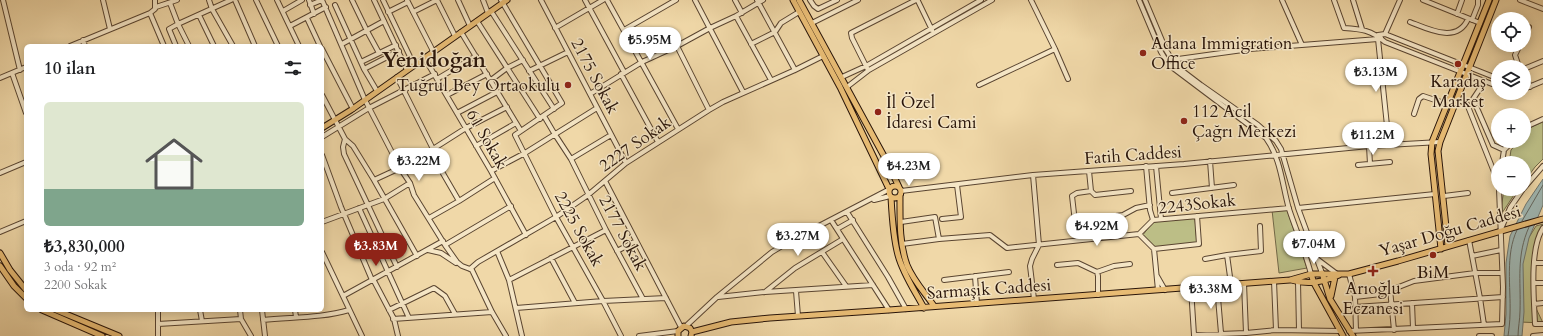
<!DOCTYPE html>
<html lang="tr">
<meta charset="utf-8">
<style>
:root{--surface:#fff;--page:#f6f6f6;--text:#202124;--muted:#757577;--accent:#8f2418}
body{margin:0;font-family:Cardo,serif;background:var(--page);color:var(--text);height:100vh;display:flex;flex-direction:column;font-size:15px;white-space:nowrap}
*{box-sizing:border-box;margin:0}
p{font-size:13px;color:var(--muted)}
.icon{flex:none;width:22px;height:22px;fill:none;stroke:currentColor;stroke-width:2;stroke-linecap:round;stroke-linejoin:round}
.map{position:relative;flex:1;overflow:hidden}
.details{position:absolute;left:24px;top:44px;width:300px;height:268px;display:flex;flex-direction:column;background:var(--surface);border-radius:6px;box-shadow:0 2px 10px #0003}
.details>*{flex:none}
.controls{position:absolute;left:1491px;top:12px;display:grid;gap:8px}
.controls a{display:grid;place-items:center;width:40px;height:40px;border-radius:50%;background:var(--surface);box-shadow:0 2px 10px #0003;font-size:20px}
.price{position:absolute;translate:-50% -34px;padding:0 9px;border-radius:14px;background:#fff;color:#222;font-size:13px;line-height:26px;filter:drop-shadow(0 1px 2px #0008)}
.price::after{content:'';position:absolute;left:50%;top:24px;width:12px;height:9px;margin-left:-6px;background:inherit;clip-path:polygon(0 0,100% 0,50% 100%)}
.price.current{background:var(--accent);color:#fff}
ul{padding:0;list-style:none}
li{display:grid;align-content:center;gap:8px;height:212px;padding:0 20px}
li span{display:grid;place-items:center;height:124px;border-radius:6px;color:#555}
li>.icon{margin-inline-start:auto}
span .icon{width:72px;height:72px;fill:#fffc;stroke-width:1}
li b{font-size:17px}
h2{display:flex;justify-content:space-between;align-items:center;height:48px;padding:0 20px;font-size:17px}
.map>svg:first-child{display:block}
.green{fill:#bcbe86;stroke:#726948}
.water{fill:#9fb7b3;stroke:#6f766f}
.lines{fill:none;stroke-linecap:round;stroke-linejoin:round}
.shore{stroke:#64665e;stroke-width:1}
.minor-casing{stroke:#5a4531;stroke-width:6}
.major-casing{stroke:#281409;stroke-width:7}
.minor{stroke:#f5e6c6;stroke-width:4}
.major{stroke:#e8bc74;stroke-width:5}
.poi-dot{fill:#8f2418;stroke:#f5e6c6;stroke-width:1.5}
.labels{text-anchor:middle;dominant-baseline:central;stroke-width:3;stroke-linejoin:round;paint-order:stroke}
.poi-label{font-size:17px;fill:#281409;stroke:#f5e6c6;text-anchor:start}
.street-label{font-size:17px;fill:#281409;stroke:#f5e6c6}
.district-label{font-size:21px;font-weight:bold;fill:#281409;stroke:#f5e6c6}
</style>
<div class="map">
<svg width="1543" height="336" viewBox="0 0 1543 336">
<rect width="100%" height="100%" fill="#f0d8a8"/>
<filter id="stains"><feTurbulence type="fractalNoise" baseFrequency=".005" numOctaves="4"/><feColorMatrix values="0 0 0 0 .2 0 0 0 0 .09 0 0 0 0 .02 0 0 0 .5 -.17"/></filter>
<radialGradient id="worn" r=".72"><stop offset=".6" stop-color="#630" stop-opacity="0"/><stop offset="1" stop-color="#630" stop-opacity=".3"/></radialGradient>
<path class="green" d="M1543 122V159L1535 167 1524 182V163H1509L1511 150 1519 141H1524V135L1531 127Z
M1504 189H1518L1500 216Z
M1272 210H1287L1307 268 1279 273Z
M1195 218 1197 243 1156 248 1142 236 1153 222Z
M1543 224 1536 246 1534 304 1543 323 1520 322V276L1525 244 1536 226Z"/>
<path class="water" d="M1543 179V205L1529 238 1523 264 1524 312 1522 336H1504L1506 314V263L1510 236 1526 204Z"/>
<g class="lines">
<path class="shore" d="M1522 221 1543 185
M1508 336C1509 329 1510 321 1510 314 1511 287 1505 255 1517 230
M1518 336C1518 328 1520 319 1520 311 1521 280 1516 256 1529 227"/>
<g class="minor-casing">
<path id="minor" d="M3 0 20 70
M103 0 110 29
M209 0 212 9 233 46
M235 0 255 46
M256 0 278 46
M277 0 299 46
M309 0 314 14
M352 0 367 31 379 53
M374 0 407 70
M383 0 414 65
M407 0 433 51
M437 0 455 36
M458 0 470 26
M483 0 488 13
M501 0 562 103 515 135 556 217 603 301 621 336
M541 0 626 163
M585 0 624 72
M607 0 678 129
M695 0 743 92
M735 0 742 13
M757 0 795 70
M810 0 814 6 818 9 837 0
M1031 0 1055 49 1068 79
M1139 0 1161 52 1169 65 1266 138C1281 159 1282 184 1289 209 1296 230 1305 251 1311 274
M1145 0 1166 50 1176 66 1201 85 1258 125 1276 141 1281 149 1298 208 1322 273
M1282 0 1302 45
M1334 0 1344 28C1361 29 1371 30 1385 42L1492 84 1498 81
M1353 0 1362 29
M1423 0 1480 23
M1520 0 1543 9
M170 3 178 24 189 46
M310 5 322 0 365 100 400 168 410 183 414 195 445 245 457 262 462 266 470 269
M335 5 364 69 377 91
M156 7 177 0
M283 11 302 0
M491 11 554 109
M388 12 408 2
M413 12 437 0
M150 13 164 46
M1457 14 1462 0
M199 15 214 46
M736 16 771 80
M307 18 320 46
M1472 20 1478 5V0
M477 21 540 119
M1410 22C1428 29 1457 44 1468 19
M812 23 858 0
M290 26 326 7
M555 28 603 0
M624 30 676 0
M461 32 521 131
M1385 34 1400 0
M1378 35 1385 34 1494 77 1498 81
M1524 37 1529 27
M1378 39 1389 145
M83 40 85 46
M342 44 384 21
M751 44 775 32 781 23 799 12
M70 46 150 13 155 9V0
M176 46 169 29 178 24 231 0
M677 46 709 110
M322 49 353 109
M424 57 491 171 526 235
M1171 60 1250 49 1378 39 1381 38
M361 62 396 45
M1519 67 1515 55 1520 45
M867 68 852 38 851 33 916 0 918 1 932 30
M364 69 399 51
M1524 69 1543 61
M529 71 568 52
M1524 72 1530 87
M12 73 26 113
M621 74 658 142
M397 77 433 149
M842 77 866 66 981 0
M0 78 26 67
M437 79 476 56
M491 80 507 68 523 60
M1485 81 1473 99 1493 145 1504 150
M979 85 1055 49
M847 87 869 70 992 0
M1524 89 1543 81
M590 94 642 62 677 46 710 28 736 16 763 0
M322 95 345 139 353 146 374 180 417 256
M447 95 487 74
M1457 99 1467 104 1498 182
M457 113 497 92
M1414 114 1419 99 1423 96 1447 104
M544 116 554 133 571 159 606 230 643 299
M1524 130 1530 125 1543 119
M322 137 369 108 435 74
M345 139 343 147 344 154 397 267
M476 146 516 123
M1369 146 1370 164
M430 151 459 201
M322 155 341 207 372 280
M571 159 611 135
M1210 161 1212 188
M1502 163 1504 150 1513 141
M1358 165 1390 162
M1146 166 1150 210 1153 220
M1156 166 1161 219
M491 171 525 153 597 108
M1089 171 1091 191
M0 173 26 162
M1033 175 1039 245 1032 259 1030 266 1034 299
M374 180 400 168 433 149 466 128 507 107
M605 181 681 327
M1524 188 1543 166
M901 191 1033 175 1184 164 1369 146 1440 142
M1091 191 1095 195 1131 191
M1172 193 1234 185
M1444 196 1468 193
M874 200 890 196
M359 208 409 318
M1298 208 1435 194
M847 212 888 277 906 309
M429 218 459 201 495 178
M942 219 961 217 957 185
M1095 219 1123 215 1136 208 1150 205
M831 220 889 310
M322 222 384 199 410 183
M901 222 935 217 939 239
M1075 222 1072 196 1077 193 1091 191
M1543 228C1529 249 1534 299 1535 324H1543
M837 229 853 220
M1501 229 1510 208 1523 189
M0 232 26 221
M1139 234 1154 249 1199 244 1197 216
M1469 240 1480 298 1484 325
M902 244 939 239 990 235 1007 248 1139 234 1153 220 1289 208
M445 245 511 206
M1154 249 1158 290
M428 250 441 253 456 263
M497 251 509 280 522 336
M617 251 636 241
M322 252 362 336
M822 252 846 286
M1472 256 1501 250
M551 258 575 303
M1205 259 1227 255
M1317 259 1337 274
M1534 263H1543
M1057 265 1078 263 1097 272 1098 276V295
M470 269 478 262 556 217 588 195 626 163 709 110 723 102 795 70 823 56
M470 269 472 270 492 312 506 336
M1097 272 1114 266 1130 264
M1349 274 1355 297 1356 331
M975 276 977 304
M1157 276 1165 290
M373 279 394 319 398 336
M509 280 606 230
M944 280 1009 272
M1274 281 1276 330
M1298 282 1299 330
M1244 283 1246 333
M1535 283H1543
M1231 284 1227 255 1261 251 1260 226
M1217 286 1221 333
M1191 288 1194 335 1246 333 1276 330 1340 331
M1390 289 1394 330
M796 291 798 316
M765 292 795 268 843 239
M343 296 443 241
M718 297 765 292 873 285
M1355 297 1381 294 1414 281 1475 273H1502
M1412 303 1413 328
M1534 304 1543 303
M1355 307 1503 297
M516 308 603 301 666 298
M200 310 202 321
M240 310 241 319 251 336
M262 310 265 336
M295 310 296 317
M389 310 434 288 445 296 455 314
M393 319 492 312
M263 320C292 317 322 318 349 310
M158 324 241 319
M686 326 717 297 772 252 792 240 888 190
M1349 331 1502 324 1503 287 1499 189
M158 336V310
M639 336 678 331
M1479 336H1492
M1533 336 1543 335"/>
</g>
<g class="major-casing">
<path id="major" d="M793 0 840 87 889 189
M799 0 885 158 899 187
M322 128 351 110 507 0
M889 192a6 6 0 1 1 12 0a6 6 0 1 1-12 0Z
M900 195C900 218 899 243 907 265 913 280 925 293 934 306
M891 197C892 216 893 237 898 255 903 274 915 291 924 308
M1448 246 1438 151 1440 142 1496 0
M1441 249 1431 154 1432 142 1489 0
M0 253 10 270 26 290
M0 266 14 286 26 298
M1322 273 1330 299 1353 336
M1311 274 1314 283 1343 336
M1291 280C1309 285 1323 282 1339 275
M1331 296 1335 277
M42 310 102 336
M56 310 119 336
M692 332 731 322 770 318 889 310 1290 280 1311 274H1349L1398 261 1543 219
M678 336V331L684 326 690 328 692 332 691 336"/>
</g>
<use href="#minor" class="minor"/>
<use href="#major" class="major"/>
</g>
<g class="poi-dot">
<circle cx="1143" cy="53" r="4"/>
<circle cx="1458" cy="64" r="4"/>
<circle cx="568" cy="85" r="4"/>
<circle cx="878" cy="112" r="4"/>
<circle cx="1184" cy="121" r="4"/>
<circle cx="1433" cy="255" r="4"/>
<path d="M1371 265h4v4h4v4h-4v4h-4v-4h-4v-4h4z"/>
</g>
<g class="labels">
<g class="poi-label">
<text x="1151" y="43">Adana Immigration<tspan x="1151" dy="20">Office</tspan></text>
<text x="1458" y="81" text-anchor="middle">Karadaş<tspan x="1458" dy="20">Market</tspan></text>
<text x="560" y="85" text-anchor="end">Tuğrul Bey Ortaokulu</text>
<text x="886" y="102">İl Özel<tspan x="886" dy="20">İdaresi Cami</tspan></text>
<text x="1192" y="111">112 Acil<tspan x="1192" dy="20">Çağrı Merkezi</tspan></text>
<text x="1433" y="272" text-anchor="middle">BiM</text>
<text x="1373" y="288" text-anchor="middle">Arıoğlu<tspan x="1373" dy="20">Eczanesi</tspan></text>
</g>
<g class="street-label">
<text transform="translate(595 76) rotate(62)">2175 Sokak</text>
<text transform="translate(487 139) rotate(60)">61 Sokak</text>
<text transform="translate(635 144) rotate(-35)">2227 Sokak</text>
<text transform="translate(1133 155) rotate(-4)">Fatih Caddesi</text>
<text transform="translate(1197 204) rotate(-6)">2243Sokak</text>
<text transform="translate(579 229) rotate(61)">2225 Sokak</text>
<text transform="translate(1450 231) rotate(-16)">Yaşar Doğu Caddesi</text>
<text transform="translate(623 233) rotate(62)">2177 Sokak</text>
<text transform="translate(989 289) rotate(-4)">Sarmaşık Caddesi</text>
</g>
<g class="district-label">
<text x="434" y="60">Yenidoğan</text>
</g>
</g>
<rect width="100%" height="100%" filter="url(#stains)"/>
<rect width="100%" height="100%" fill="url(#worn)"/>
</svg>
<div class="controls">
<a><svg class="icon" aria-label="locate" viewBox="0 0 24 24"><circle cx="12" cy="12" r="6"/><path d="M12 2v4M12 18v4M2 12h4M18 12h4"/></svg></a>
<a><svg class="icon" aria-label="layers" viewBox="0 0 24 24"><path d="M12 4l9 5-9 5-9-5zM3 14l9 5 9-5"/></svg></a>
<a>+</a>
<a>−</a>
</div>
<b class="price" style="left:650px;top:61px">₺5.95M</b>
<b class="price" style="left:1376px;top:93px">₺3.13M</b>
<b class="price" style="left:1373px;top:156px">₺11.2M</b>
<b class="price" style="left:419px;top:182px">₺3.22M</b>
<b class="price" style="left:909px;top:187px">₺4.23M</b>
<b class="price" style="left:1097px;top:247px">₺4.92M</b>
<b class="price" style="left:798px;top:257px">₺3.27M</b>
<b class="price" style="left:1314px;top:265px">₺7.04M</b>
<b class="price current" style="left:376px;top:267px">₺3.83M</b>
<b class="price" style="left:1211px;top:310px">₺3.38M</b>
<section class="details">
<h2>10 ilan<svg class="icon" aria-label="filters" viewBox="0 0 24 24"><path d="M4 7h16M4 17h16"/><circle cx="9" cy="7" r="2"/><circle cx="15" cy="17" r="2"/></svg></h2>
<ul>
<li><span style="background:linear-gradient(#dfe7d0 70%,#7fa58c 0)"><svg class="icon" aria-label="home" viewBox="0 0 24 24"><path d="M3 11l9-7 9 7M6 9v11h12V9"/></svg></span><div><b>₺3,830,000</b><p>3 oda · 92 m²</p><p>2200 Sokak</p></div></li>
</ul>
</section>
</div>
